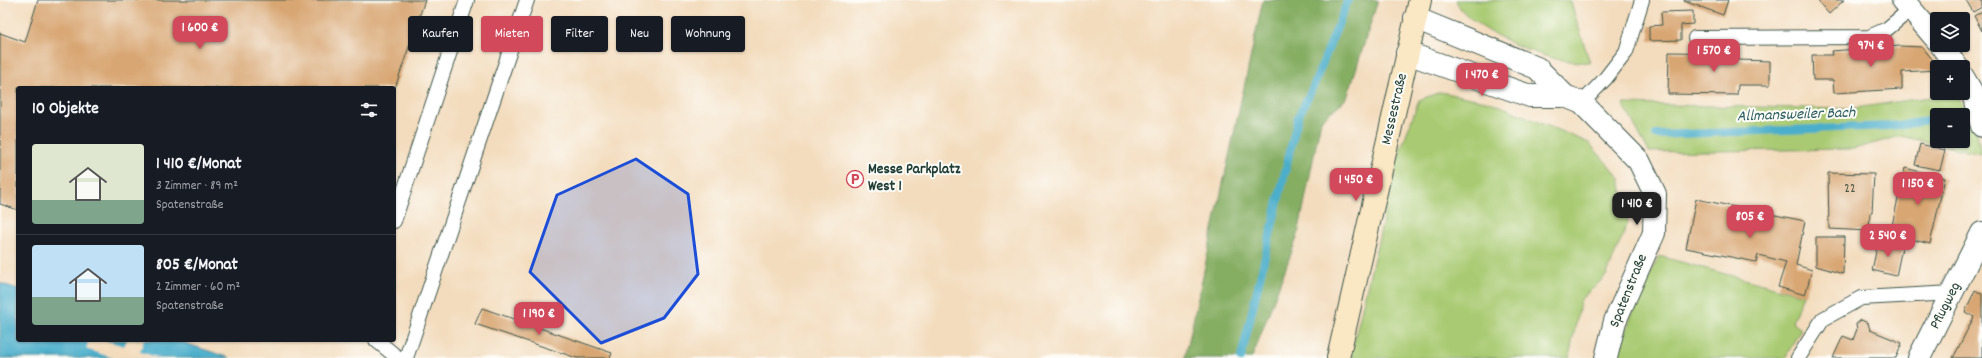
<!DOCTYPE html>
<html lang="de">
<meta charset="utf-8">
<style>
:root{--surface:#171b24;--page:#20242c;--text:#f1f3f6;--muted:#9ea1a6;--line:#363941;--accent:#d1495b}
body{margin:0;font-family:Dekko,sans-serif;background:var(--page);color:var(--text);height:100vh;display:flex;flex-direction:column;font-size:15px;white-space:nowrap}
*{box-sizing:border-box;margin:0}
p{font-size:13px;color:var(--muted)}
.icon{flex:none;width:22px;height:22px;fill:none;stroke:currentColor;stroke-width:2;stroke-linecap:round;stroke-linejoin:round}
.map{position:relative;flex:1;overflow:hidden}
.drawer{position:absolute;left:16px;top:86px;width:380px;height:256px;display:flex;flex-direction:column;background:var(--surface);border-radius:4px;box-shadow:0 1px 3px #0004}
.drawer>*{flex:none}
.banner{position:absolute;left:408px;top:16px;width:380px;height:36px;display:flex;gap:8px}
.tools{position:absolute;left:1930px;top:12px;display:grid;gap:8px}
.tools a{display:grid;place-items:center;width:40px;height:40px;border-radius:4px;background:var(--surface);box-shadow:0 1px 3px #0004;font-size:20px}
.price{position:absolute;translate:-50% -34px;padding:0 9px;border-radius:8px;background:var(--accent);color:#fff;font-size:13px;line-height:26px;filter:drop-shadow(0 1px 2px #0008)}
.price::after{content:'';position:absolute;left:50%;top:24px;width:12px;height:9px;margin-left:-6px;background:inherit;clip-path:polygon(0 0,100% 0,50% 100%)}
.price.selected{background:#222;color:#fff}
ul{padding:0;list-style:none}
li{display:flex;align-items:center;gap:12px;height:100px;padding:0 16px}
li+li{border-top:1px solid var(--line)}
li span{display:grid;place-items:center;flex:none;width:112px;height:80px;border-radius:4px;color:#555}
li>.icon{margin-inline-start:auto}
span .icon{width:48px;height:48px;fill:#fffc;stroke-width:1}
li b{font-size:17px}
h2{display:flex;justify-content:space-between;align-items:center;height:48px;padding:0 16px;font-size:17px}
.tag{padding:0 14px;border-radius:4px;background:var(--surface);box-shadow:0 1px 3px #0004;font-size:14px;line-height:36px}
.tag.selected{background:var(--accent);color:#fff}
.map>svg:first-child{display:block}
.green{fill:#a9ca72;stroke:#648453;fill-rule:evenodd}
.forest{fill:#86ae64;stroke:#52764c}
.water{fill:#4caecb;stroke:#367680}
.pier{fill:#f3dcbd}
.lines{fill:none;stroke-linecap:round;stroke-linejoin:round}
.stream{stroke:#4caecb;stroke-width:8}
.building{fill:#d8a672}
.lane-casing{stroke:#3f5549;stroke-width:16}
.street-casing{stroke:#3f5549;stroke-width:24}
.secondary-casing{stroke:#3f5549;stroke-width:24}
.lane{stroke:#fff;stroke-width:14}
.street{stroke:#fff;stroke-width:22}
.secondary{stroke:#fae7c3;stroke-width:22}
.marked{fill:#1d4ed8;fill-opacity:0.2;stroke:#1d4ed8;stroke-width:3;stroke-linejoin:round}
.labels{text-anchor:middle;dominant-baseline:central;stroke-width:4;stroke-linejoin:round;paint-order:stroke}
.number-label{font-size:13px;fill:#4d5744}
.street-label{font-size:15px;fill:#1f3d34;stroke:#fdfcf7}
.poi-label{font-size:15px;font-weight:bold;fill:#1f3d34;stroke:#fdfcf7;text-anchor:start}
.water-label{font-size:16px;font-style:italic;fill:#2c5f61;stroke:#fdfcf7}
</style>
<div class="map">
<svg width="1982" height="358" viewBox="0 0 1982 358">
<rect width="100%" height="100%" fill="#fdfcf7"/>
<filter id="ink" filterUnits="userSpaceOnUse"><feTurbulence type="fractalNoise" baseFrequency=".025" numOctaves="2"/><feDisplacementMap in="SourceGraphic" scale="8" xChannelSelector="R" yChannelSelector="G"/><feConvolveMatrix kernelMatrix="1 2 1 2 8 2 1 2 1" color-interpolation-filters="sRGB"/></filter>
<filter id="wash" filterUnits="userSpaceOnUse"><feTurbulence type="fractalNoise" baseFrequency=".012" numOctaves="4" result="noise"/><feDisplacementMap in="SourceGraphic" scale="16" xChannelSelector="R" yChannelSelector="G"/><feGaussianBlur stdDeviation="0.9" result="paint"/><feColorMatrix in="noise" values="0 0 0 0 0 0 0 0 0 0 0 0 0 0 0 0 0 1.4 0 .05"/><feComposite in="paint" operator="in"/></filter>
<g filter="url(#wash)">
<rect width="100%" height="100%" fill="#f3dcbd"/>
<path class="green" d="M1456 0H1570L1590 63C1579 62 1567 61 1556 59 1532 54 1463 25 1456 0Z
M1440 92 1491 102 1589 143 1620 178 1628 223 1606 276 1581 299 1569 358H1350L1399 154 1419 100Z
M1956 93 1977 132 1981 154 1900 136 1854 149 1649 152 1623 104 1849 109ZM1937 115H1963V141H1937Z
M1659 256 1803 295 1792 322 1801 329 1785 358H1617L1635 305Z"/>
<path class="forest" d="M1263 0H1378L1347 98 1321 120 1298 235 1252 358H1185Z"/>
<path class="water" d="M0 283 18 289V340H176L230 358H0Z"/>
<path class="pier" d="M89 340H104L124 346 127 340H144L140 352 160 358H113L86 349Z"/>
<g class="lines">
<path class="stream" d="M1963 117 1966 116
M1656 135 1890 126 1937 120
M1241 358 1298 117 1313 87 1348 0"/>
</g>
<g id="blocks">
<path class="building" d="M38 0H425L395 88H18V210L0 204V33L25 42Z
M1684 0H1728L1723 15 1684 1Z
M1817 0H1844L1829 14Z
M1966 0H1982V7L1973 12Z
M1693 11V24L1681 25V40L1649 41V26L1662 25 1661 12Z
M1982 11V31L1974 16Z
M1900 46 1922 47 1939 67H1937V70L1902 72V89L1834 93 1833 80H1813L1812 55H1832L1831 51Z
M1669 52 1738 53V60L1770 61V85H1738L1737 95 1668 94Z
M1920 144 1945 150 1940 170 1915 165Z
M1905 168 1945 178 1930 244 1890 234Z
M1828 173 1874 174 1872 213H1870L1869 231 1829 229Z
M1696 199 1805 221 1796 265 1812 270 1805 295 1778 287 1786 262 1758 255 1756 262 1686 248Z
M1816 237H1844L1843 274 1816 266Z
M1886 238 1903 243 1896 276 1872 270 1877 247 1884 249Z
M1975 290 1982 294V358H1953L1974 317 1965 312Z
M482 308 612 353 610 358H577L475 324Z
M1861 320 1868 323 1870 330 1902 343 1896 358H1833L1843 336 1853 340 1857 329 1856 324Z"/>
</g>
</g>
<g filter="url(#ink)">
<use href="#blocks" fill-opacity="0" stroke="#3f5549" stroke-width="1"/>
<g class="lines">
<g class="lane-casing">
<path id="lane" d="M1695 38 1869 37 1887 29 1912 8
M1582 103 1605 79 1626 52 1642 0
M394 221 467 0
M376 340 398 358
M406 358 527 0
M1798 358 1823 319 1861 298 1953 293"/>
</g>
<g class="street-casing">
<path id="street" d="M1903 0 1937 40
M1415 18 1537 68 1565 96
M1941 45 1957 67
M1407 53 1530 96H1565L1582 103 1639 161 1655 194 1654 233 1615 321 1606 358
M1963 77 1973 94 1982 126
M1919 358 1982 233"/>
</g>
<g class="secondary-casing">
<path id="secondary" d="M1338 358 1420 0"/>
</g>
<use href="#lane" class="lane"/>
<use href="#street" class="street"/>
<use href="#secondary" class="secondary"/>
</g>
</g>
<path class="marked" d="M636 159 688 194 698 274 664 318 601 343 530 272 557 195Z"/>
<defs>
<g id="parking-ring" transform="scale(0.9)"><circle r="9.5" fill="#fdfcf7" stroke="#d1495b" stroke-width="1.5"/><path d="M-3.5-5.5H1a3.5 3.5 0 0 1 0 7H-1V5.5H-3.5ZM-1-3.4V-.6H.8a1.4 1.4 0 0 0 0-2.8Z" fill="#d1495b"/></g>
</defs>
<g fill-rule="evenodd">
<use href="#parking-ring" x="855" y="179"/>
</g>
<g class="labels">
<g class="number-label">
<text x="1850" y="189">22</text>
</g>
<g class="street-label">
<text transform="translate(1395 109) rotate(-77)">Messestraße</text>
<text transform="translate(1629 291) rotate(-68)">Spatenstraße</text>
<text transform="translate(1946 306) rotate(-63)">Pflugweg</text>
</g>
<g class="poi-label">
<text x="868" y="170">Messe Parkplatz<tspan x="868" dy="17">West 1</tspan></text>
</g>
<g class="water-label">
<text transform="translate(1796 115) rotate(-2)">Allmansweiler Bach</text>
</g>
</g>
</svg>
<div class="tools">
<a><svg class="icon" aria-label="layers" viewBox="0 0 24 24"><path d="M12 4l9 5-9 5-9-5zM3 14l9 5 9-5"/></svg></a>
<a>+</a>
<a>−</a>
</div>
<b class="price" style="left:200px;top:50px">1 600 €</b>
<b class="price" style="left:1871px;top:68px">974 €</b>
<b class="price" style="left:1714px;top:73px">1 570 €</b>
<b class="price" style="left:1482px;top:97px">1 470 €</b>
<b class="price" style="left:1356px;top:202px">1 450 €</b>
<b class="price" style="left:1918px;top:206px">1 150 €</b>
<b class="price selected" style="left:1637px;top:226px">1 410 €</b>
<b class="price" style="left:1750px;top:239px">805 €</b>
<b class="price" style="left:1888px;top:258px">2 540 €</b>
<b class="price" style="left:539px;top:336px">1 190 €</b>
<div class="banner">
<a class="tag">Kaufen</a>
<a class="tag selected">Mieten</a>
<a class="tag">Filter</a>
<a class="tag">Neu</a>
<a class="tag">Wohnung</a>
</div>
<section class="drawer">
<h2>10 Objekte<svg class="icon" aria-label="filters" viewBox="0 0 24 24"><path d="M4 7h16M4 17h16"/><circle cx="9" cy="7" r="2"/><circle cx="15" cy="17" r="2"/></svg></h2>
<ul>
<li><span style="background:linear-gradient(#dfe7d0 70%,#7fa58c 0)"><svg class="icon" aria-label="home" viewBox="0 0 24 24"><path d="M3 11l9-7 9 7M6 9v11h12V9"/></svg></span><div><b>1 410 €/Monat</b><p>3 Zimmer · 89 m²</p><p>Spatenstraße</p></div></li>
<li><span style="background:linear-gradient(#bfe0f5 65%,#7fa58c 0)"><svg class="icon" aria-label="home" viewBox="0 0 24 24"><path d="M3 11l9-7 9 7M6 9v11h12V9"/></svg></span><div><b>805 €/Monat</b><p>2 Zimmer · 60 m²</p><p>Spatenstraße</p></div></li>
</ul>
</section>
</div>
